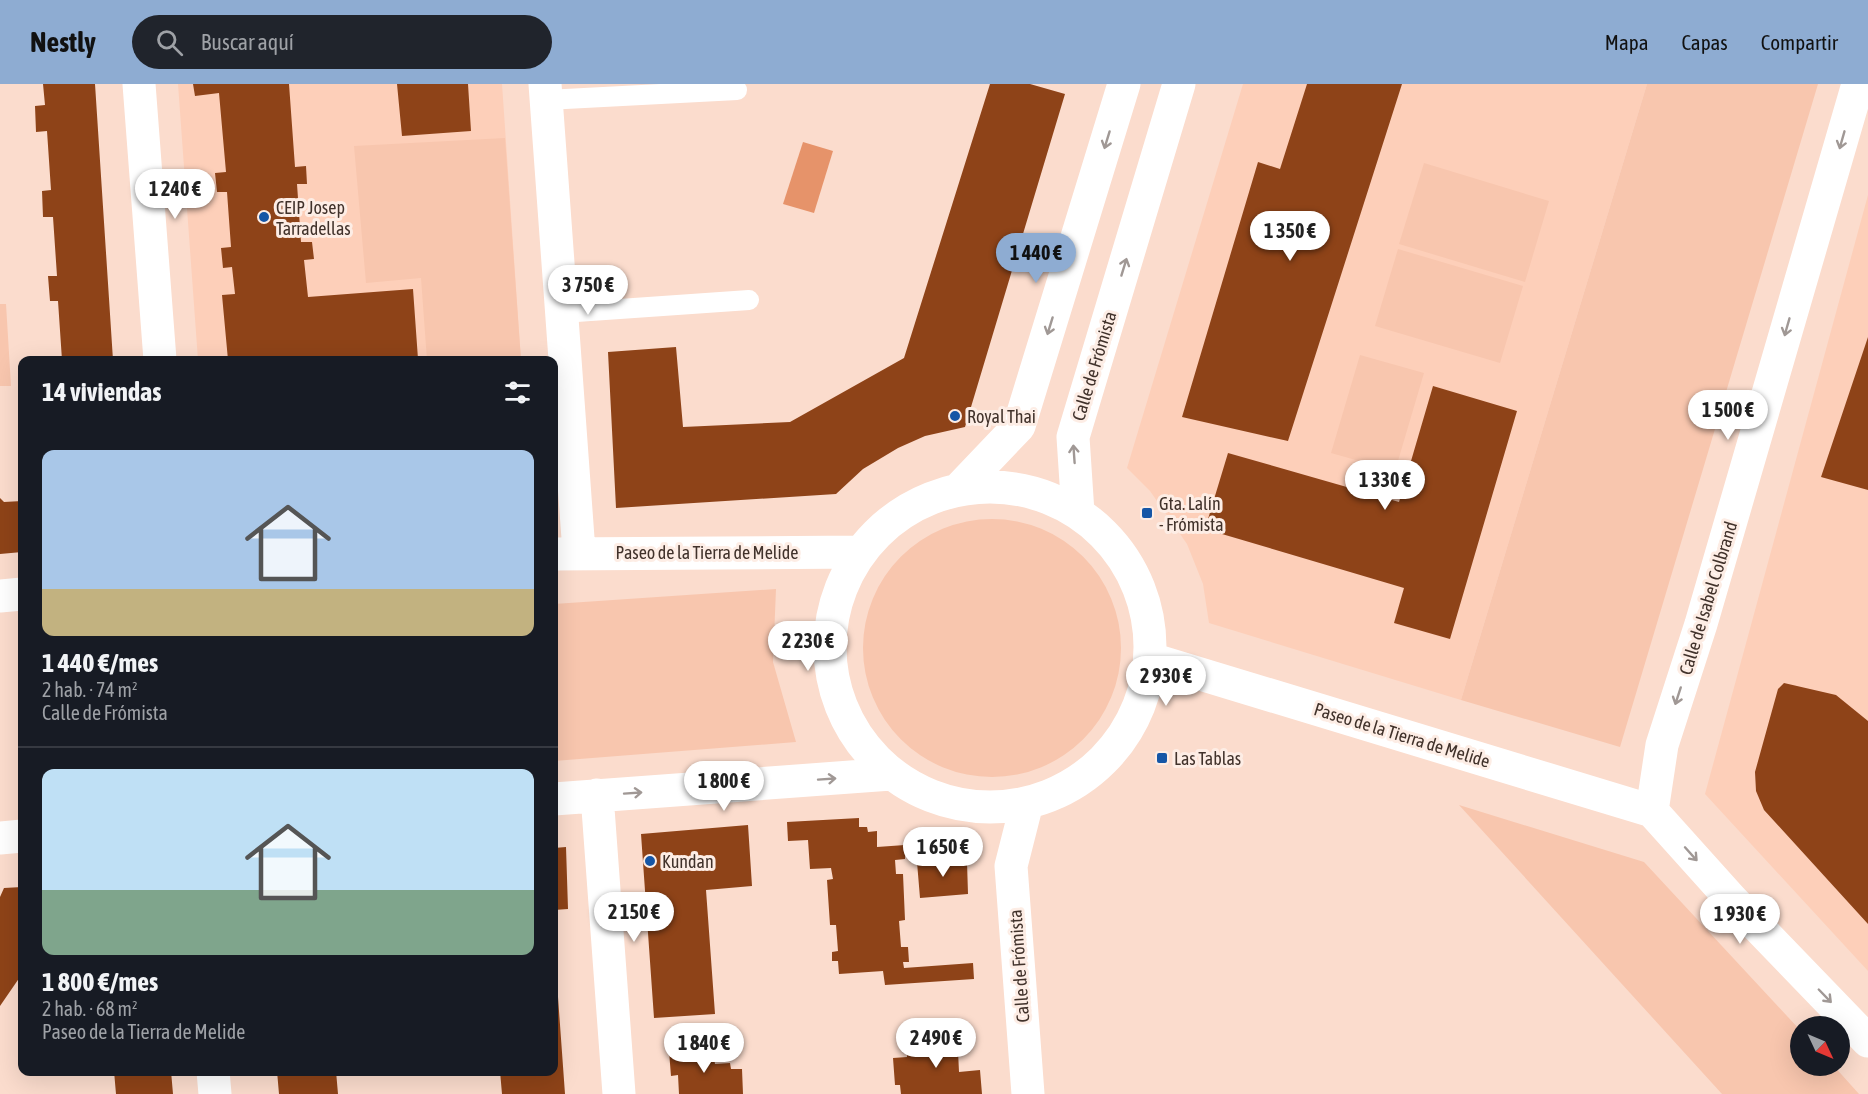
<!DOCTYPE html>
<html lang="es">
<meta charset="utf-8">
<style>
:root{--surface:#171b24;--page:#20242c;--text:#f1f3f6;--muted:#9ea1a6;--line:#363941;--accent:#8eacd2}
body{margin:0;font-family:"Asap Condensed",sans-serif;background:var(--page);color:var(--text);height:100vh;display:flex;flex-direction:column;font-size:22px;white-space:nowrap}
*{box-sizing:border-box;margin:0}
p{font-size:20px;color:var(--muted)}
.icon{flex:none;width:33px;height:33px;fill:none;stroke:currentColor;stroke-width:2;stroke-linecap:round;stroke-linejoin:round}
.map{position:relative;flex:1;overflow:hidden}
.drawer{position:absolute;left:18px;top:272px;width:540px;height:720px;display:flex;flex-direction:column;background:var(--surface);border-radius:12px;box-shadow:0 6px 24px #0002}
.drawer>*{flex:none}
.needle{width:39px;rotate:134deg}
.tools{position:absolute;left:1790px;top:932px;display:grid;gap:12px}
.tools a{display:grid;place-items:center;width:60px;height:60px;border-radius:50%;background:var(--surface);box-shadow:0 6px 24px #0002;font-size:30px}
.price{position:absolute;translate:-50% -51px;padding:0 14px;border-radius:21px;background:#fff;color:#222;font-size:20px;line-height:39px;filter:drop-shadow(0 2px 3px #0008)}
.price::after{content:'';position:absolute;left:50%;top:36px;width:18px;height:14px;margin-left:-9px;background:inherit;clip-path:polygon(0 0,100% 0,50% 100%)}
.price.selected{background:var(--accent);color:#111}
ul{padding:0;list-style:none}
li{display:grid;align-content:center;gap:12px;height:318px;padding:0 24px}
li+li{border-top:2px solid var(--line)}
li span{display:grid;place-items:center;height:186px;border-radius:12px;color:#555}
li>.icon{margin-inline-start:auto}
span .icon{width:108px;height:108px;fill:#fffc;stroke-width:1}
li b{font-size:26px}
h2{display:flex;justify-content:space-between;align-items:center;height:72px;padding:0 24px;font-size:26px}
header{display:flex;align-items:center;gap:36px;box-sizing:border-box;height:84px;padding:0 30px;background:var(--accent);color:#111}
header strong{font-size:28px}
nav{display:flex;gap:33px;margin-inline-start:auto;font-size:21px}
.search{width:420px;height:54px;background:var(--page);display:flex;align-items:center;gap:15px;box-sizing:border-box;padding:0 21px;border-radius:33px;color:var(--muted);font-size:22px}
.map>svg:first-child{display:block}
.built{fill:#fdcfb9}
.green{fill:#f8c6ae}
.water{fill:#e6936a}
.building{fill:#8e4318}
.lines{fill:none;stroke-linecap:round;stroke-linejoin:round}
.lane{stroke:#fff;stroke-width:20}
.street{stroke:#fff;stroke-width:33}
.oneway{stroke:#a09895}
.poi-dot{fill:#1556a6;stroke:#fdede5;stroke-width:2}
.labels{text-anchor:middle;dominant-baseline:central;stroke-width:6;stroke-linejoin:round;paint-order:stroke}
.poi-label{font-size:18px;fill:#41322b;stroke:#fdede5;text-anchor:start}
.street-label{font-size:18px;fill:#41322b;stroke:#fdede5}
</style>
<header>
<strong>Nestly</strong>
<div class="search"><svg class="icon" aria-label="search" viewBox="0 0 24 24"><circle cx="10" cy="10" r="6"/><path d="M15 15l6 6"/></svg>Buscar aquí</div>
<nav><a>Mapa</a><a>Capas</a><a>Compartir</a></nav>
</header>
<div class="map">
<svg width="1868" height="1010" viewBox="0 0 1868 1010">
<rect width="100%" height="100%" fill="#fbdccd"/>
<path class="built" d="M178 0H502L521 276H198Z
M1243 0H1647L1461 616 1209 539 1203 500 1187 460 1150 407 1127 384Z
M1868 111V887L1705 710Z"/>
<path class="green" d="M1647 0H1818L1620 663 1461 616Z
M505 54 521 276H427L421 194 366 199 354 62Z
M1424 79 1549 117 1525 198 1399 160Z
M1398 165 1523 202 1500 279 1375 242Z
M0 220H6L11 302H0Z
M1360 271 1424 289 1395 387 1331 369Z
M863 564a129 129 0 1 1 258 0a129 129 0 1 1-258 0Z
M776 505 773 578 796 658 554 677V520Z
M1459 721 1644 778 1800 946V981H1833L1859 1010H1722Z"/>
<path class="water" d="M803 58 833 67 814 129 783 120Z"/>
<path class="building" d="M43 0H95L113 276H62L58 217H50L48 192H57L53 133H43L42 107 51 106 47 47 36 48 35 22 45 21Z
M193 0H289L295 83 306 82 307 100H297L301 158H312L314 175 304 176 308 213 413 205 418 275 228 276 222 211 235 210 232 183 223 184 221 164 231 163 227 108H217L215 89 226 88 219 9 195 12Z
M397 0H468L471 47 402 52Z
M990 0H1030L1065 10 965 343 925 352 898 364 863 385 836 410 616 424 608 268 676 263 683 343 790 338 904 274Z
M1307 0H1402L1288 357 1182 333 1258 78 1280 85Z
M1868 253V406L1821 393Z
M1433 302 1517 327 1450 555 1394 539 1404 504 1205 445 1228 369 1399 418Z
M0 414 4 418 22 417V468L0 470Z
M1784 599 1836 611 1868 637V840L1764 726 1756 707 1755 688 1778 605Z
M859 734V743H867L868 748 877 747V763L905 761V775L895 776 896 790H903L905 836 899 837 901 863H908L909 878H903L904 884 973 879 974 895 885 901 883 887 839 890 838 877H832V868L838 867 836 841H830L827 796 833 795 831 784 810 785 808 756 788 757 787 738Z
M748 741 752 802 706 806 715 930 654 934 641 750Z
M566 763 568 825 554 826V764Z
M950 775 967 778 968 810 920 814 917 778Z
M22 803V890L0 922V813L4 804Z
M554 913H558L565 1010H502L500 987H554Z
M962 949 963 967H958L959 988 980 986 982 1010H901L900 1001H895L893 974 907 973V967L922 966 921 961 933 960 931 951Z
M703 965 704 974H714L715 980 730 979 731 985H742L743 1010H679L678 991 671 992 669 967Z
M114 987H171L173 1010H116Z
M277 987H336L338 1010H279Z"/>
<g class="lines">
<path class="lane" d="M546 16 737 6
M562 229 749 216"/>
<path class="street" d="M139 0 160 276
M545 0 579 468
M830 563a160 160 0 1 1 320 0a160 160 0 1 1-320 0Z
M958 406 1019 342 1124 0
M1078 429 1073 353 1179 0
M554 470 861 468
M0 512 22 510
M1151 575 1652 727
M597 711 619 1010
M554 715 891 690
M1027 719 1011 782 1028 1010
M1652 727 1662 661 1701 540 1858 0
M1652 727 1732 816 1868 957
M0 754 22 752
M213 987 215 1010"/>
</g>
<defs><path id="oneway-shaft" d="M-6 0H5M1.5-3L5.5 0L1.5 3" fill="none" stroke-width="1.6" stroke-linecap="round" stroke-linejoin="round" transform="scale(1.5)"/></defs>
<g class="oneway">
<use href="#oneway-shaft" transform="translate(1107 56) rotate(107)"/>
<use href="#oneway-shaft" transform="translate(1842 56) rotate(106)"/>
<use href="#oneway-shaft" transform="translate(1124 183) rotate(-73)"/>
<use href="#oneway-shaft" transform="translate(1050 242) rotate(107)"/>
<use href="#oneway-shaft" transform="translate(1787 243) rotate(106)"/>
<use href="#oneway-shaft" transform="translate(1074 370) rotate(-94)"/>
<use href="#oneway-shaft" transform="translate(1678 612) rotate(108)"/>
<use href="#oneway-shaft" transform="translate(827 695) rotate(-4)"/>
<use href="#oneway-shaft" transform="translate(633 709) rotate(-4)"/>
<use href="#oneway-shaft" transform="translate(1691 770) rotate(48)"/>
<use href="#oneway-shaft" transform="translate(1825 912) rotate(46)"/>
</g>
<g class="poi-dot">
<circle cx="264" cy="133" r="6"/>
<circle cx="955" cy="332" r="6"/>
<rect x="1141" y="423" width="12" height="12" rx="3"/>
<rect x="1156" y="668" width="12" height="12" rx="3"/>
<circle cx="650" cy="777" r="6"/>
</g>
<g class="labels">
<g class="poi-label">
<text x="276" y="123">CEIP Josep<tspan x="276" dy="21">Tarradellas</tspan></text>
<text x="967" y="332">Royal Thai</text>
<text x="1159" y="419">Gta. Lalín<tspan x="1159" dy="21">- Frómista</tspan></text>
<text x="1174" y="674">Las Tablas</text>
<text x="662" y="777">Kundan</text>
</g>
<g class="street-label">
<text transform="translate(1094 282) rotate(-73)">Calle de Frómista</text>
<text x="707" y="468">Paseo de la Tierra de Melide</text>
<text transform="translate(1708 514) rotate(-73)">Calle de Isabel Colbrand</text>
<text transform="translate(1402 651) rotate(17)">Paseo de la Tierra de Melide</text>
<text transform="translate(1019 882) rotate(-94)">Calle de Frómista</text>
</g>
</g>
</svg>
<div class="tools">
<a><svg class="needle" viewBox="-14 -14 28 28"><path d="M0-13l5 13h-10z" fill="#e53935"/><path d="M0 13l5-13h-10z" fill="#9ea1a6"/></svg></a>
</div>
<b class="price" style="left:175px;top:136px">1 240 €</b>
<b class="price" style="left:1290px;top:178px">1 350 €</b>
<b class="price selected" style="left:1036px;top:200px">1 440 €</b>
<b class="price" style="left:588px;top:232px">3 750 €</b>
<b class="price" style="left:1728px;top:357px">1 500 €</b>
<b class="price" style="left:1385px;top:427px">1 330 €</b>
<b class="price" style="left:808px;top:588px">2 230 €</b>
<b class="price" style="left:1166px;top:623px">2 930 €</b>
<b class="price" style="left:724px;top:728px">1 800 €</b>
<b class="price" style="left:943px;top:794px">1 650 €</b>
<b class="price" style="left:634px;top:859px">2 150 €</b>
<b class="price" style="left:1740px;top:861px">1 930 €</b>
<b class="price" style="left:936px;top:985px">2 490 €</b>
<b class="price" style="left:704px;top:990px">1 840 €</b>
<section class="drawer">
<h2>14 viviendas<svg class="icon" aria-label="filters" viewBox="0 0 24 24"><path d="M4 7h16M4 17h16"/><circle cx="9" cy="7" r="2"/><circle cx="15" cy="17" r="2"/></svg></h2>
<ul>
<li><span style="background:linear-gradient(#a9c7e8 75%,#c2b280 0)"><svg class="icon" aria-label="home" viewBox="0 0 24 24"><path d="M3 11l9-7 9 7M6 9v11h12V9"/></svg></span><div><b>1 440 €/mes</b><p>2 hab. · 74 m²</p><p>Calle de Frómista</p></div></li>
<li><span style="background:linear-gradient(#bfe0f5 65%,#7fa58c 0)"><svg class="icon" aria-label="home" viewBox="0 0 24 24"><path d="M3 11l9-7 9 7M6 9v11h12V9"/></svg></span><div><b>1 800 €/mes</b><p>2 hab. · 68 m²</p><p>Paseo de la Tierra de Melide</p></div></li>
</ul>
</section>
</div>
